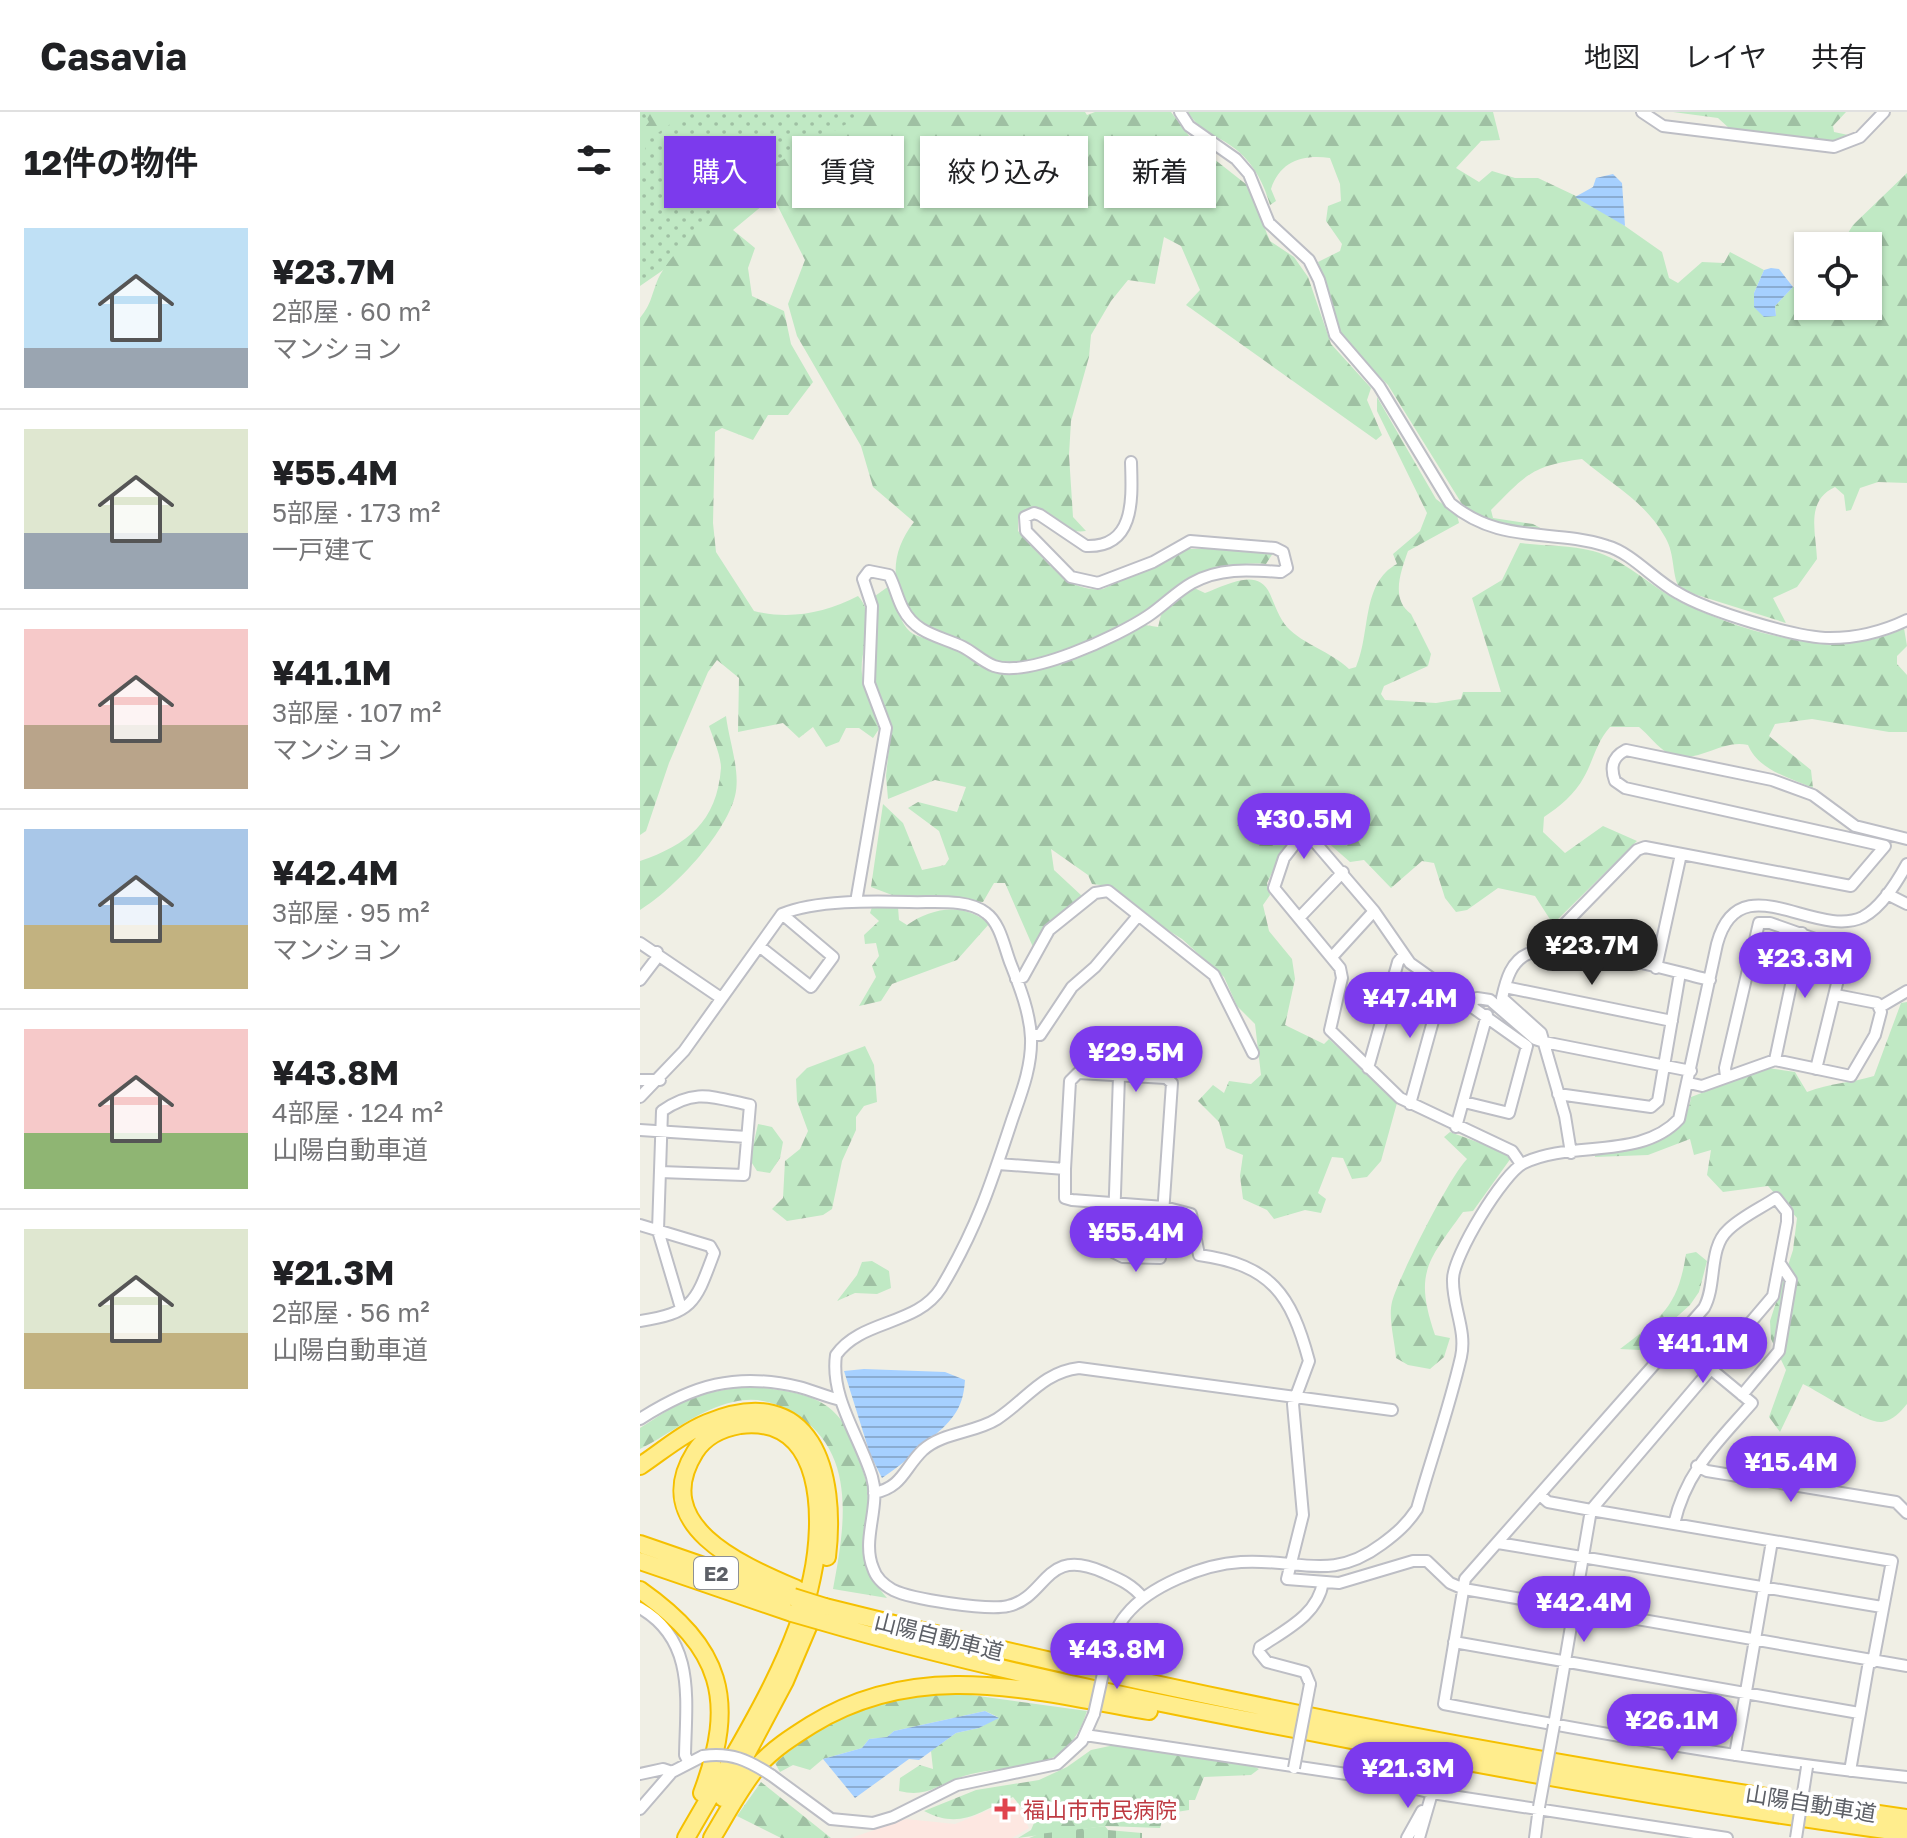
<!DOCTYPE html>
<html lang="ja">
<meta charset="utf-8">
<style>
:root{--surface:#fff;--page:#f6f6f6;--text:#202124;--muted:#757577;--line:#e0e0e0;--accent:#7c3aed}
body{margin:0;font-family:"Golos Text","Noto Sans JP",sans-serif;background:var(--page);color:var(--text);height:100vh;display:flex;flex-direction:column;font-size:30px;white-space:nowrap}
*{box-sizing:border-box;margin:0}
p{font-size:26px;color:var(--muted)}
.icon{flex:none;width:44px;height:44px;fill:none;stroke:currentColor;stroke-width:2;stroke-linecap:round;stroke-linejoin:round}
.map{position:relative;flex:1;overflow:hidden}
.side{display:flex;flex-direction:column;background:var(--surface);width:640px}
.side>*{flex:none}
.top-card{position:absolute;left:24px;top:24px;width:760px;height:72px;display:flex;gap:16px}
.tools{position:absolute;left:1154px;top:120px;display:grid;gap:16px}
.tools a{display:grid;place-items:center;width:88px;height:88px;border-radius:0px;background:var(--surface);box-shadow:0 2px 6px #0004;font-size:40px}
.price{position:absolute;translate:-50% -68px;padding:0 18px;border-radius:28px;background:var(--accent);color:#fff;font-size:26px;line-height:52px;filter:drop-shadow(0 2px 4px #0008)}
.price::after{content:'';position:absolute;left:50%;top:48px;width:24px;height:18px;margin-left:-12px;background:inherit;clip-path:polygon(0 0,100% 0,50% 100%)}
.price.current{background:#222;color:#fff}
ul{padding:0;list-style:none}
li{display:flex;align-items:center;gap:24px;height:200px;padding:0 24px}
li+li{border-top:2px solid var(--line)}
li span{display:grid;place-items:center;flex:none;width:224px;height:160px;border-radius:0px;color:#555}
li>.icon{margin-inline-start:auto}
span .icon{width:96px;height:96px;fill:#fffc;stroke-width:1}
li b{font-size:34px}
h2{display:flex;justify-content:space-between;align-items:center;height:96px;padding:0 24px;font-size:34px}
.chip{padding:0 28px;border-radius:0px;background:var(--surface);box-shadow:0 2px 6px #0004;font-size:28px;line-height:72px}
.chip.current{background:var(--accent);color:#fff}
header{display:flex;align-items:center;gap:48px;box-sizing:border-box;height:112px;padding:0 40px;background:var(--surface);border-bottom:2px solid var(--line)}
header strong{font-size:38px}
nav{display:flex;gap:44px;margin-inline-start:auto;font-size:28px}
main{display:flex;flex:1;min-height:0}
.map>svg:first-child{display:block}
.medical{fill:#fde7e1}
.grass{fill:url(#grass-dots)}
.forest{fill:url(#forest-firs)}
.cemetery{fill:url(#cemetery-stones)}
.water{fill:url(#water-rules)}
.lines{fill:none;stroke-linecap:round;stroke-linejoin:round}
.minor-casing{stroke:#bdbec5;stroke-width:14}
.highway-casing{stroke:#f5c000;stroke-width:20}
.minor{stroke:#fff;stroke-width:10}
.highway{stroke:#ffed8d;stroke-width:16}
.minor-bridge-casing{stroke:#bdbec5;stroke-width:14;stroke-linecap:butt}
.highway-bridge-casing{stroke:#f5c000;stroke-width:20;stroke-linecap:butt}
.minor-bridge{stroke:#fff;stroke-width:10}
.highway-bridge{stroke:#ffed8d;stroke-width:16}
.health-dot{fill:#e0444e;stroke:#fff;stroke-width:3}
.labels{text-anchor:middle;dominant-baseline:central;stroke-width:7;stroke-linejoin:round;paint-order:stroke}
.shield{fill:#fff;stroke:#8e9095;stroke-width:2}
.shield-label{font-size:20px;font-weight:bold;fill:#5d6067}
.street-label{font-size:22px;fill:#5d6067;stroke:#fff}
.health-label{font-size:22px;fill:#be3a42;stroke:#fff;text-anchor:start}
</style>
<header>
<strong>Casavia</strong>
<nav><a>地図</a><a>レイヤ</a><a>共有</a></nav>
</header>
<main>
<section class="side">
<h2>12件の物件<svg class="icon" aria-label="filters" viewBox="0 0 24 24"><path d="M4 7h16M4 17h16"/><circle cx="9" cy="7" r="2"/><circle cx="15" cy="17" r="2"/></svg></h2>
<ul>
<li><span style="background:linear-gradient(#bfe0f5 75%,#9aa5b1 0)"><svg class="icon" aria-label="home" viewBox="0 0 24 24"><path d="M3 11l9-7 9 7M6 9v11h12V9"/></svg></span><div><b>¥23.7M</b><p>2部屋 · 60 m²</p><p>マンション</p></div></li>
<li><span style="background:linear-gradient(#dfe7d0 65%,#9aa5b1 0)"><svg class="icon" aria-label="home" viewBox="0 0 24 24"><path d="M3 11l9-7 9 7M6 9v11h12V9"/></svg></span><div><b>¥55.4M</b><p>5部屋 · 173 m²</p><p>一戸建て</p></div></li>
<li><span style="background:linear-gradient(#f6c9c9 60%,#b9a48a 0)"><svg class="icon" aria-label="home" viewBox="0 0 24 24"><path d="M3 11l9-7 9 7M6 9v11h12V9"/></svg></span><div><b>¥41.1M</b><p>3部屋 · 107 m²</p><p>マンション</p></div></li>
<li><span style="background:linear-gradient(#a9c7e8 60%,#c2b280 0)"><svg class="icon" aria-label="home" viewBox="0 0 24 24"><path d="M3 11l9-7 9 7M6 9v11h12V9"/></svg></span><div><b>¥42.4M</b><p>3部屋 · 95 m²</p><p>マンション</p></div></li>
<li><span style="background:linear-gradient(#f6c9c9 65%,#8fb573 0)"><svg class="icon" aria-label="home" viewBox="0 0 24 24"><path d="M3 11l9-7 9 7M6 9v11h12V9"/></svg></span><div><b>¥43.8M</b><p>4部屋 · 124 m²</p><p>山陽自動車道</p></div></li>
<li><span style="background:linear-gradient(#dfe7d0 65%,#c2b280 0)"><svg class="icon" aria-label="home" viewBox="0 0 24 24"><path d="M3 11l9-7 9 7M6 9v11h12V9"/></svg></span><div><b>¥21.3M</b><p>2部屋 · 56 m²</p><p>山陽自動車道</p></div></li>
</ul>
</section>
<div class="map">
<svg width="1267" height="1726" viewBox="0 0 1267 1726">
<defs>
<pattern id="grass-dots" width="8" height="8" patternUnits="userSpaceOnUse" patternTransform="scale(2)"><rect width="8" height="8" fill="#c0e9c4"/><path d="M2 2h.1M6 6h.1" fill="none" stroke="#9fc0a3" stroke-width="1.8" stroke-linecap="round"/></pattern>
<pattern id="forest-firs" width="22" height="20" patternUnits="userSpaceOnUse" patternTransform="scale(2)"><rect width="22" height="20" fill="#c0e9c4"/><path d="M5 1l3.5 6h-7zM16 11l3.5 6h-7z" fill="#9fc0a3"/></pattern>
<pattern id="cemetery-stones" width="16" height="16" patternUnits="userSpaceOnUse" patternTransform="scale(2)"><rect width="16" height="16" fill="#c0e9c4"/><path d="M2 7V4a2 2 0 0 1 4 0v3zM10 15v-3a2 2 0 0 1 4 0v3z" fill="#9fc0a3"/></pattern>
<pattern id="water-rules" width="6" height="5" patternUnits="userSpaceOnUse" patternTransform="scale(2)"><rect width="6" height="5" fill="#a6d0ff"/><path d="M0 2.5h6" fill="none" stroke="#8aacd2"/></pattern>
</defs>
<rect width="100%" height="100%" fill="#f0efe5"/>
<path class="medical" d="M375 1687 389 1716 372 1726H211L266 1707 315 1712Z"/>
<path class="grass" d="M0 0H315L231 15 0 174Z"/>
<path class="forest" d="M4 0H48L9 27 0 51V21L9 10Z
M228 0H445L447 3 455 0H531L555 32 607 73 630 129 654 145 668 165 691 232 731 276 727 288 742 323 736 328 546 193 560 178 541 134 524 125 515 172 488 168 471 189 451 223 449 245 431 309 429 343 433 405 446 419C424 422 410 407 394 394L378 406V419C401 442 426 482 463 477L547 437H626L633 441 626 452C603 450 578 455 555 464 537 472 522 490 506 501 475 522 389 561 352 547 340 542 331 533 320 529 293 518 270 514 260 484 251 457 256 433 274 410L233 375 221 334 157 224 148 192 165 148 125 69 117 62Z
M548 0H853L860 28 841 29 816 56 839 70 852 59 875 66H898L955 93 1022 140 1029 166 1038 171 1062 150 1084 151 1090 140 1124 158 1114 181 1136 204 1135 194 1153 175 1168 173V194H1228V134H1200L1213 113 1267 61V371L1238 370 1220 376 1211 398 1206 399 1204 383 1195 375C1165 389 1176 420 1177 447L1157 475 1133 486 1146 511 1041 478C1031 466 1036 443 1025 425 1004 388 972 373 942 347 891 354 886 363 851 398L853 406 893 412 906 419 849 411 822 392 748 273 702 227 678 150 700 139 702 132 686 109 688 94 701 89 700 72 690 46C663 42 640 49 631 77L636 89 630 93C624 72 615 54 598 39 582 25 559 20 548 0Z
M1033 0H1206L1193 14 1194 20 1213 24 1188 33 1090 17 1078 6Z
M108 71 124 74 128 89 93 118 115 136 108 156 112 184 144 199 151 232 173 270 148 303H128L113 328 82 316 75 320 73 411 76 440 114 499C150 508 185 501 218 484 239 507 219 536 222 562 224 580 234 600 239 617L233 626 219 616H206L199 630 186 635 173 615 159 626 143 611 98 620 99 566 77 548 68 560 29 651 6 719 0 723V206C12 191 11 184 18 167 28 145 87 79 108 71Z
M737 285 796 387 817 403 819 411 768 439C761 459 750 487 771 502L791 542 788 554 744 574 741 582 745 588 796 591 821 587 823 580H861L832 486 862 468 880 431C904 434 930 433 953 439 985 448 1009 473 1037 488 1099 520 1200 550 1264 516L1267 534 1257 544V552L1267 563V620H1249L1172 607 1135 612 1129 624 1171 658 1173 676C1150 666 1118 658 1108 633 1081 626 1056 655 1028 641 1018 636 1008 622 999 615H970C956 631 954 647 944 665 935 682 919 695 904 705L903 720 925 741 963 714 997 729 913 812 895 784 858 776 827 798 816 800 805 786 794 751 782 749 751 776 724 748 710 750 677 721 650 723 627 771 630 783 623 793 629 819 652 847 655 867 645 913 684 932 689 927 757 991 741 1049 727 1065 712 1067 703 1046 692 1045 678 1081 686 1087 681 1101 665 1098 634 1107 627 1098 603 1087 600 1064 603 1043 586 1036 579 1010 558 989 573 973 584 981 589 969 611 972 621 963 615 912 597 894 584 865 542 827 502 802 469 774 452 772 448 763 411 737 414 758 442 784 408 812 393 835 365 771H354L343 790 252 783 231 775 243 692 263 711 282 758 305 753 309 747 299 719 268 696 278 690 317 700 326 675 295 668 248 687 246 664 251 617 230 564 237 513 235 484 249 474C270 539 269 515 321 539 335 545 344 555 359 559L467 531 505 513 518 515 521 503 552 475 565 481C585 474 618 454 630 482 635 493 639 506 647 515 664 533 690 539 709 557L716 555C731 521 721 471 757 452L753 442 780 419 787 401 737 299Z
M86 604C89 629 101 660 95 684 85 723 33 778 0 798V749C47 733 77 710 81 656 81 644 73 626 69 614Z
M232 795H258L259 808 267 813C292 795 325 790 349 812L317 848 252 872 241 889 219 894 236 865 232 854 239 844 236 831 225 832 224 823 239 809 230 801Z
M1267 890V1292C1260 1300 1254 1308 1242 1310 1227 1312 1180 1280 1163 1272L1140 1320 1129 1305 1146 1258 1131 1227 1130 1209 1153 1138 1157 1106 1128 1074 1083 1080 1067 1063 1071 1038 1054 1043 1050 1027 1008 1043 955 1045V1041C995 1034 1044 1034 1051 985L1128 956 1155 960 1167 980C1190 971 1211 971 1234 964L1261 891Z
M225 934 234 953 237 990 224 994 216 1005V1018L202 1049 192 1097 183 1103 147 1109 132 1097 143 1086 145 1049 160 1037 168 1019 157 989 156 967 167 956Z
M118 1012 132 1015 143 1030 140 1046 130 1061 117 1059 110 1048Z
M810 1020 867 1041 871 1046 833 1099 823 1100C787 1150 774 1161 795 1223L810 1226 804 1245 790 1257 768 1253 756 1246C755 1230 748 1206 752 1190 759 1164 810 1064 827 1047L804 1025Z
M1056 1140 1067 1149 1059 1180 1050 1193 1000 1238 980 1237C1021 1206 1038 1195 1046 1142Z
M232 1149 249 1159 251 1176 237 1182 215 1181 197 1189 217 1163 222 1150Z
M107 1274C163 1281 199 1282 217 1341 221 1355 228 1369 228 1383 229 1432 210 1442 247 1486L193 1477C205 1413 218 1338 152 1300 132 1289 115 1285 93 1290 60 1297 30 1322 0 1337V1316L50 1284Z
M286 1582H324L447 1599C425 1668 379 1648 324 1664 298 1672 288 1686 259 1679L260 1666 280 1653 293 1657 291 1639 316 1621 339 1616 358 1605 345 1599 254 1619 247 1625 229 1627 222 1636 183 1647 170 1658 153 1653 140 1660 135 1651C185 1609 222 1592 286 1582Z
M479 1632 605 1650 619 1657 611 1663 564 1665 555 1688H549V1698L524 1702 520 1716 465 1714 378 1726 391 1718 394 1711 373 1685C339 1700 320 1718 284 1699L336 1678 399 1668 427 1655 451 1638Z
M121 1670 191 1726H141L97 1704Z"/>
<path class="cemetery" d="M465 1714 468 1718 502 1721V1726H389L399 1722Z"/>
<path class="water" d="M973 62 982 71 985 114 935 85 953 75 956 66Z
M1131 156 1139 157 1153 175 1135 194 1136 204 1124 205 1114 195V181L1124 158Z
M224 1257 305 1260 325 1268C323 1300 310 1310 287 1330 272 1343 259 1355 242 1366L230 1342 204 1259Z
M345 1599 359 1606 339 1616 316 1621 279 1648 269 1647 215 1686 183 1647 222 1636 229 1627 247 1625 254 1619Z"/>
<g class="lines">
<g class="minor-casing">
<path id="minor" d="M540 0 549 14 596 47 609 62 629 111 669 148 679 168 695 223 739 274 810 391C860 433 910 416 967 434 992 441 1014 468 1038 481 1068 499 1156 526 1190 526 1218 526 1242 520 1267 508
M1002 0 1023 14 1194 35 1220 25 1244 0
M1247 782 1267 792
M216 790 246 616 229 571 232 494 223 467 229 459 249 463C255 474 257 486 263 497 276 522 300 524 323 535 333 540 343 550 354 554 389 566 478 524 508 504 523 494 536 480 552 471 580 455 611 458 641 460L647 456 643 440 635 436 550 429 513 450 458 471 431 465 386 419 385 405 394 401 400 403 446 434C496 436 492 385 491 350
M659 806 703 760
M0 831 81 886
M119 834 171 875 193 845 142 802
M909 837 912 825 997 738 1005 735 1211 774 1245 734 985 676 975 669C970 655 972 645 986 638L1132 668 1173 683 1215 714 1267 727
M692 845 734 799
M1016 856 1041 742
M376 867 383 865 409 818 455 781 468 779 574 863 613 941
M0 868 16 847 17 840
M865 875 1032 909
M831 892 837 886 850 888 895 927 904 930 1051 959
M1240 895 1267 879
M391 923H400L432 875 455 855 497 805
M1135 948 1162 821
M728 956 758 850 763 844
M1086 965 1085 956 1119 811H1130L1198 835 1204 843 1176 957
M0 968H20
M1049 971 1062 974 1135 948 1211 964 1235 923 1241 900 1237 891 1196 883
M918 982 1011 995 1018 989 1040 861
M0 985 44 939 142 802C175 788 233 789 269 790 292 791 327 786 346 801 360 811 364 834 370 850 379 873 390 900 391 926 392 955 381 982 372 1008 351 1072 336 1118 301 1176 277 1214 221 1207 196 1243 190 1286 220 1325 232 1365 241 1395 221 1427 233 1456 236 1466 244 1473 253 1478 271 1487 348 1499 368 1494 408 1485 404 1434 463 1460 479 1467 492 1472 503 1486
M824 990 869 1001 887 934 770 851 734 799 674 729 658 728 644 746 634 776 700 856 702 866 690 918 760 986 872 1039 881 1052
M770 992 803 873
M816 1015 847 903
M0 1018 107 1025
M931 1041 925 1004 901 921 862 886C866 868 871 848 890 841 925 826 1030 859 1070 868
M358 1052 425 1057V1086L432 1088 524 1095 551 1102 559 1143C631 1153 651 1182 669 1249L653 1292 663 1403 647 1467 699 1471 773 1449H787L810 1471 824 1477 1267 1554
M425 1057 430 969 438 961 526 966 532 971 520 1146 483 1145 473 1140 479 964
M20 1060 104 1063 110 993C72 985 55 976 22 999L18 1118 19 1122 41 1196
M0 1113 70 1134 74 1141C56 1189 54 1201 0 1209
M1102 1283 1139 1239 1151 1168 1141 1153
M0 1307C53 1273 96 1260 159 1275 174 1279 187 1285 201 1288
M1057 1354 1067 1359 1256 1390 1267 1401
M234 1381C263 1375 264 1356 283 1338 303 1320 335 1321 357 1307 386 1288 403 1260 439 1256L752 1298
M900 1383 908 1390 951 1398 1252 1449 1233 1550
M1034 1412C1046 1359 1077 1331 1112 1291L1036 1228
M858 1431 1242 1495
M0 1496C56 1528 46 1588 45 1643L48 1649
M814 1530 1219 1601
M466 1548C471 1532 475 1516 486 1503 509 1474 564 1452 601 1450 658 1446 690 1471 742 1432 757 1421 767 1412 777 1397 791 1347 809 1297 821 1245 827 1218 812 1194 813 1167 813 1144 863 1061 884 1051 931 1028 1001 1048 1039 1007L1077 832C1099 750 1175 828 1223 805 1242 795 1257 770 1267 752
M670 1572 665 1560 627 1550 619 1540 620 1535C645 1518 678 1503 683 1470
M914 1613 951 1398 1133 1184 1147 1110V1100L1136 1086C1121 1096 1101 1105 1088 1118 1068 1136 1077 1173 1064 1196L825 1467 804 1592C957 1621 1111 1649 1267 1665
M445 1623 733 1666 792 1681 1087 1726
M1095 1643 1132 1429
M1210 1659 1229 1549
M0 1662 23 1657 32 1660
M131 1663 191 1707 233 1711 253 1705 317 1673 417 1652 442 1629 454 1602
M0 1697 32 1660 63 1644
M767 1726 782 1699
M779 1726 792 1681
M895 1726 899 1695"/>
</g>
<g class="highway-casing">
<path id="highway" d="M0 1354C21 1340 43 1321 67 1311 173 1267 197 1362 187 1445
M0 1432 153 1485
M0 1449 152 1501
M0 1478C82 1536 97 1588 62 1681
M185 1495C542 1585 903 1654 1267 1706
M180 1509C341 1556 506 1589 670 1620 868 1659 1067 1694 1267 1721
M83 1686 145 1569 170 1510
M46 1726C89 1650 155 1551 172 1465 184 1410 186 1302 100 1313 83 1316 65 1324 55 1340 8 1415 104 1454 157 1477
M72 1726C87 1701 100 1676 118 1654 133 1637 152 1625 171 1613 280 1546 391 1579 509 1599"/>
</g>
<use href="#minor" class="minor"/>
<use href="#highway" class="highway"/>
<g class="minor-bridge-casing">
<path id="minor-bridge" d="M454 1602 466 1548
M63 1644C91 1640 108 1648 131 1663
M654 1656 670 1572
M899 1695 914 1613
M1156 1726 1167 1655"/>
</g>
<g class="highway-bridge-casing">
<path id="highway-bridge" d="M153 1485 185 1495
M152 1501 180 1509"/>
</g>
<use href="#minor-bridge" class="minor-bridge"/>
<use href="#highway-bridge" class="highway-bridge"/>
</g>
<path class="health-dot" d="M361 1685h8v8h8v8h-8v8h-8v-8h-8v-8h8z"/>
<g class="labels">
<rect class="shield" x="54" y="1445" width="44" height="32" rx="6"/>
<g class="shield-label">
<text x="76" y="1461">E2</text>
</g>
<g class="street-label">
<text transform="translate(299 1524) rotate(14)">山陽自動車道</text>
<text transform="translate(1171 1691) rotate(9)">山陽自動車道</text>
</g>
<g class="health-label">
<text x="383" y="1697">福山市市民病院</text>
</g>
</g>
</svg>
<div class="tools">
<a><svg class="icon" aria-label="locate" viewBox="0 0 24 24"><circle cx="12" cy="12" r="6"/><path d="M12 2v4M12 18v4M2 12h4M18 12h4"/></svg></a>
</div>
<b class="price" style="left:664px;top:749px">¥30.5M</b>
<b class="price current" style="left:952px;top:875px">¥23.7M</b>
<b class="price" style="left:1165px;top:888px">¥23.3M</b>
<b class="price" style="left:770px;top:928px">¥47.4M</b>
<b class="price" style="left:496px;top:982px">¥29.5M</b>
<b class="price" style="left:496px;top:1162px">¥55.4M</b>
<b class="price" style="left:1063px;top:1273px">¥41.1M</b>
<b class="price" style="left:1151px;top:1392px">¥15.4M</b>
<b class="price" style="left:944px;top:1532px">¥42.4M</b>
<b class="price" style="left:477px;top:1579px">¥43.8M</b>
<b class="price" style="left:1032px;top:1650px">¥26.1M</b>
<b class="price" style="left:768px;top:1698px">¥21.3M</b>
<div class="top-card">
<a class="chip current">購入</a>
<a class="chip">賃貸</a>
<a class="chip">絞り込み</a>
<a class="chip">新着</a>
</div>
</div>
</main>
